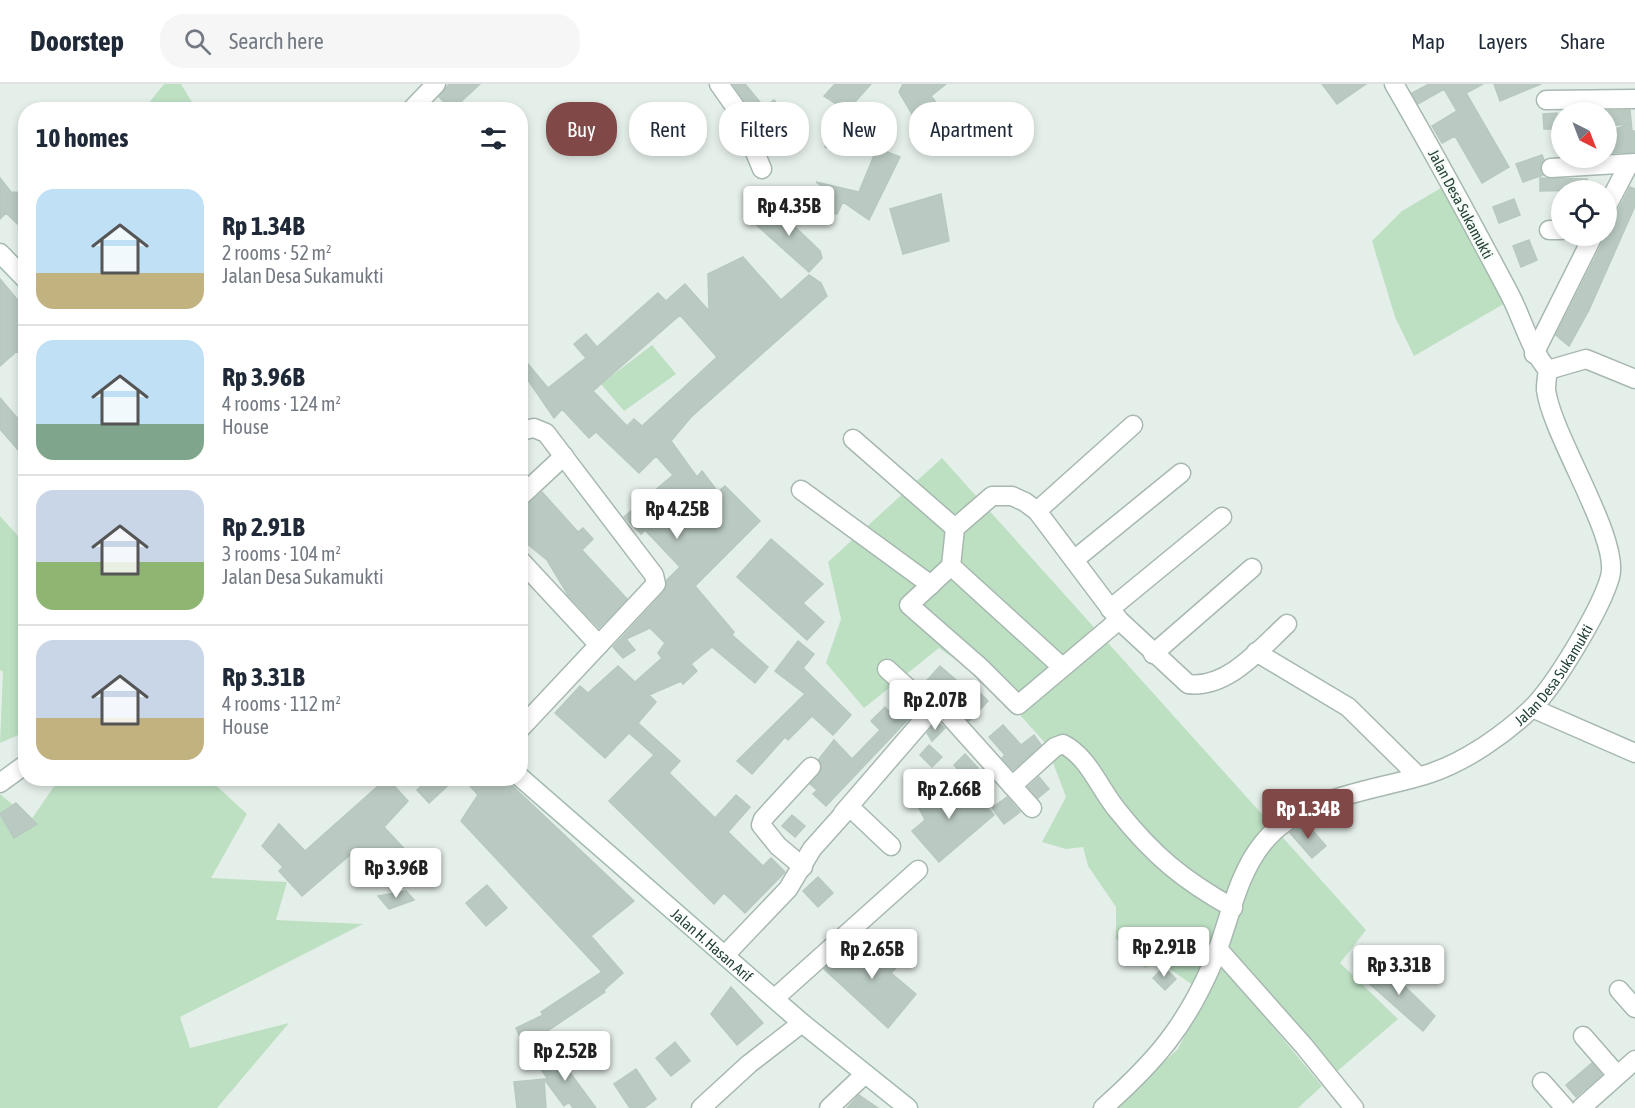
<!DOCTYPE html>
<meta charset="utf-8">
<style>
:root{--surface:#fff;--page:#f6f6f7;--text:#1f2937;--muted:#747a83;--line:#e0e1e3;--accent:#804847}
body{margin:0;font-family:"Asap Condensed",sans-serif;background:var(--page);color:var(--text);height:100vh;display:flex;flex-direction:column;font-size:22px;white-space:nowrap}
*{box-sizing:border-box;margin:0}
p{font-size:20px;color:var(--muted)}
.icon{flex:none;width:33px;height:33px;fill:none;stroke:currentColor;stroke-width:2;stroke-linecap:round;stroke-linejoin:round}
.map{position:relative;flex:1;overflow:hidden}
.panel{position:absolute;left:18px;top:18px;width:510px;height:684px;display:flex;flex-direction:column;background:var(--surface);border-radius:24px;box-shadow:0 3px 9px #0003}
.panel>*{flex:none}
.top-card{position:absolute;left:546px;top:18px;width:570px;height:54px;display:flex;gap:12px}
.needle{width:39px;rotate:138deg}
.fabs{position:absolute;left:1551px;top:18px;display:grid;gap:12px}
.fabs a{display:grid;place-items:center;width:66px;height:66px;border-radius:50%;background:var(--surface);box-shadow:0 3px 9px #0003;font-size:30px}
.price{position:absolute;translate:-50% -51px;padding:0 14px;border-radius:6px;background:#fff;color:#222;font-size:20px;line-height:39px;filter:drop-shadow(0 2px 3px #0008)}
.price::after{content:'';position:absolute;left:50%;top:36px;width:18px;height:14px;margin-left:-9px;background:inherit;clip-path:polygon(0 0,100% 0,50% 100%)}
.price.current{background:var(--accent);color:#fff}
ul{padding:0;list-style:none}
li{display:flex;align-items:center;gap:18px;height:150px;padding:0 18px}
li+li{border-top:2px solid var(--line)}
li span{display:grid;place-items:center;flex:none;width:168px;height:120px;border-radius:18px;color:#555}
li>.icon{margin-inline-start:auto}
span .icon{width:72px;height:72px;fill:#fffc;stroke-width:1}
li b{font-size:26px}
h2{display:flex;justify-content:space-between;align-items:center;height:72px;padding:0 18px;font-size:26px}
.tag{padding:0 21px;border-radius:24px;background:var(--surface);box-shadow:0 3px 9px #0003;font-size:21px;line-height:54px}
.tag.current{background:var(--accent);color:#fff}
header{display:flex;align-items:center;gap:36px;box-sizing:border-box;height:84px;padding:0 30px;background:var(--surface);border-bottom:2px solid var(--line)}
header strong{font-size:28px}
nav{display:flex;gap:33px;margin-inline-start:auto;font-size:21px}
.search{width:420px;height:54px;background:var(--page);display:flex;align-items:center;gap:15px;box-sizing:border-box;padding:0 21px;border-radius:24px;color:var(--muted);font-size:22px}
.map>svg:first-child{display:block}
.green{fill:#bde0c3}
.building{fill:#bacac2;stroke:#b7c9bf;stroke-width:1.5;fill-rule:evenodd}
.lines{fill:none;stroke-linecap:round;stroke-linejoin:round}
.minor-casing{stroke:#a7b8b0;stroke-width:21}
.secondary-casing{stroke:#a3bbb0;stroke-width:21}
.minor{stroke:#fff;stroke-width:18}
.secondary{stroke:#fff;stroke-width:18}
.labels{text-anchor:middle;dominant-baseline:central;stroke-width:5;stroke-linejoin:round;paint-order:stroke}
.street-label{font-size:15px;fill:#234236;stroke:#f6fbf8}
</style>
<header>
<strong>Doorstep</strong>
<div class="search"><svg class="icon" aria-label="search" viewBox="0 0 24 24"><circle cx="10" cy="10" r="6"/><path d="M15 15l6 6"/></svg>Search here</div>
<nav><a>Map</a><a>Layers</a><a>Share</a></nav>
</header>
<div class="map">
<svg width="1635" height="1024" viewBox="0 0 1635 1024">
<rect width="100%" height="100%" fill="#e5efe9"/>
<path class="green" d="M164 0H181L196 25H144Z
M1446 101 1507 218 1414 272 1395 233 1372 157 1402 127Z
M652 261 676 290 624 327 601 300Z
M942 374 1366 846 1340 879 1398 935 1334 990 1211 860 1193 901 1155 875 1146 884 1138 880 1116 854V823L1088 782 1083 763 1066 765 1042 758 1066 713 1046 660 995 603 939 564 864 624 826 579 841 535 828 478Z
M0 432 26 461 25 648 0 659 3 588 0 586Z
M59 695H209L247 730 211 794 287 798 276 836 363 840 180 933 190 964 289 939 217 1024H0V710L31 736Z
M1221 880 1322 1002 1298 1024H1115L1178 965Z"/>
<path class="building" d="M449 0H480L452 26 439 13Z
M733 0H745L764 23 774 16 785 29 773 40 777 45 761 54 748 22Z
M835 0H871L837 38 863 47 845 71 825 63 836 20 824 12Z
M903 0H946L931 12 941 25 915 35 899 8Z
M1322 0H1366L1337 20Z
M1429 0H1483L1466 9 1509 83 1482 99 1455 52 1442 59 1432 42 1457 27 1444 5 1418 20 1412 9Z
M1494 0H1541L1500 17Z
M1630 26 1632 47H1635V68L1606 69V48L1630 40 1606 42V27Z
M1557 29V45H1544L1543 30Z
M877 64 900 73 869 136 843 118 837 130 823 124 828 107 816 98 859 108Z
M1542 71 1544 76 1540 84 1543 91 1523 98 1516 80Z
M0 94 11 108 26 109V148L6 129 0 135Z
M1540 94 1587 95V106L1540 107Z
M1630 103 1635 105V122L1589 226 1569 262 1556 251 1606 152V135L1616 130Z
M941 110 949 157 903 170 890 125Z
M1514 115 1520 131 1499 139 1493 123Z
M769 121 797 136 793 141 820 167 822 174 809 188 753 138Z
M1529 156 1537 176 1521 183 1513 162Z
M743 173 781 216 809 191 821 199 827 212 691 333 671 357 697 393 702 387 718 408 725 402 760 437 695 502 734 548 732 551 768 583 755 599 712 563 691 580 697 587 683 600 681 597 649 611 656 618 638 639 680 677 669 689 715 734 736 711 750 723 728 748 763 782 771 774 785 788 745 829 724 809 714 820 609 717 654 671 629 649 605 674 555 629 580 602 588 609 618 582 635 598 662 574 658 569 665 559 650 544 626 555 635 566 623 574 613 563 664 508 667 496 680 483 645 446 641 450 624 433 673 391 656 372 639 389 596 348 589 354 562 325 554 334 521 286 528 280 548 304 586 274 574 260 586 250 597 263 658 209 666 217 685 200 709 227 708 190ZM680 231 717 273 642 342 634 335 627 342 593 307Z
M0 195 26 226V277L17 267 0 282Z
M0 314 26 344V375L0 345Z
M542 408 578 448 583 444 593 455 582 466 627 515 599 544 568 511 547 476 520 454V424L528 421Z
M771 455 823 500 803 519 824 538 807 556 737 493Z
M798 557 814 570 803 584 851 631 833 651 812 632 788 656 785 653 752 690 737 677 805 610 775 587Z
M940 582 971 609 976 605 988 617 969 637 953 619 937 615 922 602Z
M906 618 916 627 826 722 813 710 817 706 810 700 822 685 819 675 834 656 852 675 880 646 871 637 885 623 893 632Z
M937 638 945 644 932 657 927 649Z
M1003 641 1021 661 1034 651 1041 661 1013 686 1002 674 1005 671 989 653Z
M929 661 942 673 932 683 920 671Z
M965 670 978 684 967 695 954 681Z
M1039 693 1049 705 1038 714 1028 703Z
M387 694 408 717 384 743 411 772 383 791 358 764 302 812 279 787 283 783 262 762 279 740 305 767Z
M430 694H456L429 719 417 706Z
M463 694H504L634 817 591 852 623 889 604 906 605 908 546 948 548 951 524 962 516 944 543 931 541 928 602 888 461 737 478 711Z
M968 699 994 731 939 778 912 747 925 736 912 711 922 702 941 722Z
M1007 713 1020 728 1004 740 992 724Z
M16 719 37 740 14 754 0 730Z
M792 731 805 742 795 753 782 742Z
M1306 739 1326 762 1312 774 1290 749Z
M818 793 833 809 818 823 803 807Z
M487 801 507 824 486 842 466 819Z
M406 807 414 816 389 825 378 812Z
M863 851 898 882 891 889 916 910 888 944 824 885Z
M1379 877 1435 932 1423 947 1363 894Z
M1164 883 1176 895 1165 906 1153 894Z
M731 903 763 939 737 961 711 930Z
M675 958 690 977 671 992 656 974Z
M560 966 573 982 568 986 596 1024H573L569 1018 564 1022 544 995H548L539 983Z
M1592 979 1602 991 1576 1013 1566 1001Z
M636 985 656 1015 644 1024H630L614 1000Z
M544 995 546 1024H517L514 998Z
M859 1011 878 1024H847Z"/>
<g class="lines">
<g class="minor-casing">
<g id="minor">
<path d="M719 0 738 27 762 85"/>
<path d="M1546 16 1635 15"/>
<path d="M411 26 436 0"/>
<path d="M1551 84 1635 79"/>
<path d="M1606 124 1629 80"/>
<path d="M1549 146H1562"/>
<path d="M1534 270 1593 152"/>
<path d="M1548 286 1586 275 1635 295"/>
<path d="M520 347 534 344 546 349 654 491 656 500 520 645"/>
<path d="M853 355 955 444"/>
<path d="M801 406 931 501"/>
<path d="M520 413 564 372"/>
<path d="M1037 427 1133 341"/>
<path d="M520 476 599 561"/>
<path d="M1074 476 1181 389"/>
<path d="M951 482 955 444 992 412H1012L1025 418 1037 427 1119 536 1188 600C1227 605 1260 565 1287 540"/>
<path d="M1110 525 1222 433"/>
<path d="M1256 568 1348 623 1418 692"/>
<path d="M1153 570 1252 484"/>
<path d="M1062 583 951 482 909 521 981 584 1018 621 1119 536"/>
<path d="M887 585 932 626"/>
<path d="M1532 624 1635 669"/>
<path d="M0 699 26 680"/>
<path d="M1012 702 1055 663 1063 660C1089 673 1100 706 1118 727 1154 772 1183 796 1233 824"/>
<path d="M843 729 932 626 945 627 1032 724"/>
<path d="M803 783 778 762 761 741 763 735 811 683"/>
<path d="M1218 865 1304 962 1354 1024"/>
<path d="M726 870 788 805 812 765 846 727 853 726 891 762"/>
<path d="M1619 906 1635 924"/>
<path d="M775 914 918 786"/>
<path d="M1583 952 1617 991"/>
<path d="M1542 998 1565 1024"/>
<path d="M701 1024 749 980 802 939"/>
<path d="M829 1024 865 990"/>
<path id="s1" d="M1103 1024C1155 978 1186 942 1213 878 1229 840 1236 792 1263 759 1301 711 1377 707 1431 689 1466 677 1504 651 1531 625 1555 602 1601 525 1610 493 1621 456 1552 352 1546 306 1546 300 1547 292 1548 286 1529 264 1523 235 1509 209 1472 139 1434 69 1394 0"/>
<path d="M1581 1024 1635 976"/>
</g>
</g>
<g class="secondary-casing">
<g id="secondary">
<path d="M0 169 26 196"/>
<path id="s2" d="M520 693 802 939 908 1024"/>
</g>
</g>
<use href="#minor" class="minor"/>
<use href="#secondary" class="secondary"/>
</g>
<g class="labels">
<g class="street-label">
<text transform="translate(1461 120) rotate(62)">Jalan Desa Sukamukti</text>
<text stroke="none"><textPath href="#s1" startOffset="660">Jalan Desa Sukamukti</textPath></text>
<text stroke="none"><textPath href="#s2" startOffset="255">Jalan H. Hasan Arif</textPath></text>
</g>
</g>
</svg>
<div class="fabs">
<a><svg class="needle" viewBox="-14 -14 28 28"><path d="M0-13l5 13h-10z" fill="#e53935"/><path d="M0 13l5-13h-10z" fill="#747a83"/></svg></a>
<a><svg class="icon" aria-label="locate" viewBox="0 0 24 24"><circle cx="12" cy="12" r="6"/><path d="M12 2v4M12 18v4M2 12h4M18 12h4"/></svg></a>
</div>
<b class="price" style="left:789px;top:153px">Rp 4.35B</b>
<b class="price" style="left:677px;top:456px">Rp 4.25B</b>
<b class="price" style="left:935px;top:647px">Rp 2.07B</b>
<b class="price" style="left:949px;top:736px">Rp 2.66B</b>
<b class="price current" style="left:1308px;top:756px">Rp 1.34B</b>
<b class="price" style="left:396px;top:815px">Rp 3.96B</b>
<b class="price" style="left:1164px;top:894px">Rp 2.91B</b>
<b class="price" style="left:872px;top:896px">Rp 2.65B</b>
<b class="price" style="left:1399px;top:912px">Rp 3.31B</b>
<b class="price" style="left:565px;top:998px">Rp 2.52B</b>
<div class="top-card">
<a class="tag current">Buy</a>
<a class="tag">Rent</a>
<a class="tag">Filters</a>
<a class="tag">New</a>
<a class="tag">Apartment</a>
</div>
<section class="panel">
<h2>10 homes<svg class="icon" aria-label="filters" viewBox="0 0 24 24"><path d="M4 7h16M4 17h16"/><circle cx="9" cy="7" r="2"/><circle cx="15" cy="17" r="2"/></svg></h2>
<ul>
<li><span style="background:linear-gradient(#bfe0f5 70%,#c2b280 0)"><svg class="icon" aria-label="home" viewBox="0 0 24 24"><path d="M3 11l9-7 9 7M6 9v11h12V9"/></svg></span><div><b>Rp 1.34B</b><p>2 rooms · 52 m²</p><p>Jalan Desa Sukamukti</p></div></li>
<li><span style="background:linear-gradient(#bfe0f5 70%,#7fa58c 0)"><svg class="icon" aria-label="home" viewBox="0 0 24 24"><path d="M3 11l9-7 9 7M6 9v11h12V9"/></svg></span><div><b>Rp 3.96B</b><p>4 rooms · 124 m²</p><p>House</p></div></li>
<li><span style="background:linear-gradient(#c9d6e8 60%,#8fb573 0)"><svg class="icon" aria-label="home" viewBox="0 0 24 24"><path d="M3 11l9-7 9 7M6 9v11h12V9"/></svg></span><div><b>Rp 2.91B</b><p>3 rooms · 104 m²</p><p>Jalan Desa Sukamukti</p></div></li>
<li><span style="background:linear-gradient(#c9d6e8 65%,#c2b280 0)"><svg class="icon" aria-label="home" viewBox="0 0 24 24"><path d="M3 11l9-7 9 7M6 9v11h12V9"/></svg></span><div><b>Rp 3.31B</b><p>4 rooms · 112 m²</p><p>House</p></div></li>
</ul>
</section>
</div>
